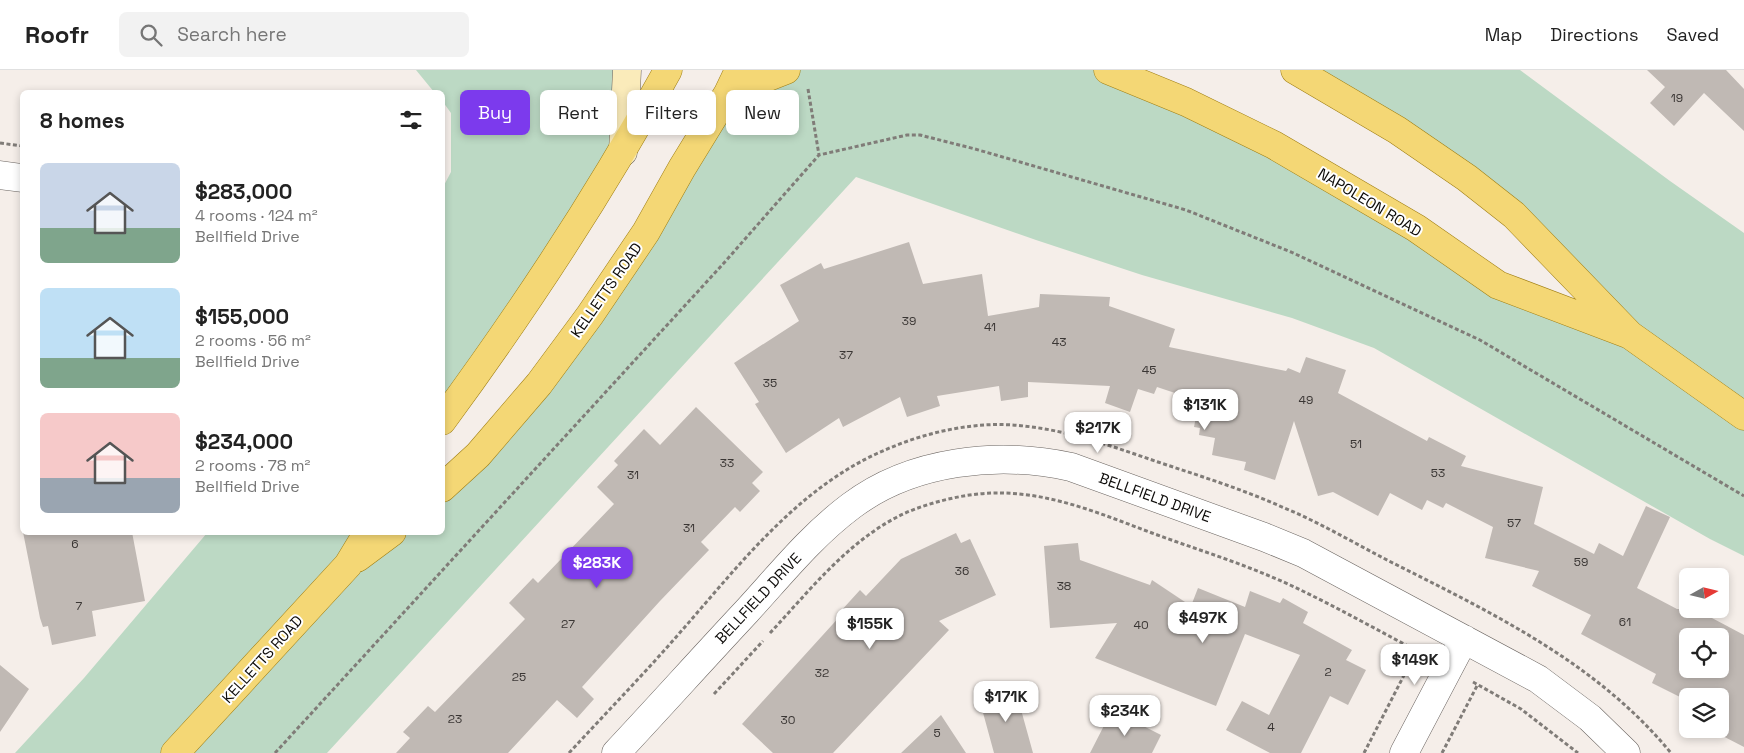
<!DOCTYPE html>
<meta charset="utf-8">
<style>
:root{--surface:#fff;--page:#f2f2f2;--text:#222;--muted:#767676;--line:#e0e0e0;--accent:#7c3aed}
body{margin:0;font-family:"Space Grotesk",sans-serif;background:var(--page);color:var(--text);height:100vh;display:flex;flex-direction:column;font-size:19px;white-space:nowrap}
*{box-sizing:border-box;margin:0}
p{font-size:16px;color:var(--muted)}
.icon{flex:none;width:28px;height:28px;fill:none;stroke:currentColor;stroke-width:2;stroke-linecap:round;stroke-linejoin:round}
.map{position:relative;flex:1;overflow:hidden}
.details{position:absolute;left:20px;top:20px;width:425px;height:445px;display:flex;flex-direction:column;background:var(--surface);border-radius:8px;box-shadow:0 2px 8px #0003}
.details>*{flex:none}
.hud{position:absolute;left:460px;top:20px;width:475px;height:45px;display:flex;gap:10px}
.needle{width:32px;rotate:82deg}
.buttons{position:absolute;left:1679px;top:498px;display:grid;gap:10px}
.buttons a{display:grid;place-items:center;width:50px;height:50px;border-radius:8px;background:var(--surface);box-shadow:0 2px 8px #0003;font-size:25px}
.price{position:absolute;translate:-50% -42px;padding:0 11px;border-radius:10px;background:#fff;color:#222;font-size:16px;line-height:32px;filter:drop-shadow(0 1px 2px #0008)}
.price::after{content:'';position:absolute;left:50%;top:30px;width:15px;height:11px;margin-left:-8px;background:inherit;clip-path:polygon(0 0,100% 0,50% 100%)}
.price.selected{background:var(--accent);color:#fff}
ul{padding:0;list-style:none}
li{display:flex;align-items:center;gap:15px;height:125px;padding:0 20px}
li span{display:grid;place-items:center;flex:none;width:140px;height:100px;border-radius:8px;color:#555}
li>.icon{margin-inline-start:auto}
span .icon{width:60px;height:60px;fill:#fffc;stroke-width:1}
li b{font-size:21px}
h2{display:flex;justify-content:space-between;align-items:center;height:60px;padding:0 20px;font-size:21px}
.chip{padding:0 18px;border-radius:8px;background:var(--surface);box-shadow:0 2px 8px #0003;font-size:18px;line-height:45px}
.chip.selected{background:var(--accent);color:#fff}
header{display:flex;align-items:center;gap:30px;box-sizing:border-box;height:70px;padding:0 25px;background:var(--surface);border-bottom:1px solid var(--line)}
header strong{font-size:24px}
nav{display:flex;gap:28px;margin-inline-start:auto;font-size:18px}
.search{width:350px;height:45px;background:var(--page);display:flex;align-items:center;gap:12px;box-sizing:border-box;padding:0 18px;border-radius:8px;color:var(--muted);font-size:19px}
.map>svg:first-child{display:block}
.green{fill:#bcd9c4}
.building{fill:#c0b9b4;fill-rule:evenodd}
.lines{fill:none;stroke-linecap:round;stroke-linejoin:round}
.street-casing{stroke:#6a6460;stroke-width:29}
.secondary-casing{stroke:#6a6460;stroke-width:29}
.primary-casing{stroke:#9f7e13;stroke-width:29}
.path{stroke:#807c78;stroke-width:3;stroke-dasharray:4 2.5;stroke-linecap:butt}
.street{stroke:#fff;stroke-width:28}
.secondary{stroke:#faebba;stroke-width:28}
.primary{stroke:#f4d775;stroke-width:28}
.labels{text-anchor:middle;dominant-baseline:central;stroke-width:4;stroke-linejoin:round;paint-order:stroke}
.number-label{font-size:12px;fill:#3a3634}
.street-label{font-size:15px;fill:#0d0b09;stroke:#fff}
</style>
<header>
<strong>Roofr</strong>
<div class="search"><svg class="icon" aria-label="search" viewBox="0 0 24 24"><circle cx="10" cy="10" r="6"/><path d="M15 15l6 6"/></svg>Search here</div>
<nav><a>Map</a><a>Directions</a><a>Saved</a></nav>
</header>
<div class="map">
<svg width="1744" height="683" viewBox="0 0 1744 683">
<rect width="100%" height="100%" fill="#f5eee9"/>
<path class="green" d="M416 0H627L623 82 443 351 442 119 451 102V43L443 32 442 22H434Z
M786 0H1108L1186 32 1498 215 1629 265 1514 145 1295 0H1520L1670 111 1744 163V486L1710 469 1374 278 1292 248 1142 205 1036 170 856 107 327 683H15L84 608 207 463 442 462 443 418 478 385 728 23Z"/>
<path class="building" d="M1647 0H1726L1744 19V61L1704 23 1674 56 1650 33 1665 17Z
M909 172 923 214 982 204 988 246 1039 237 1040 224 1110 227 1109 236 1175 259 1169 277 1286 301 1288 298 1300 303 1306 287 1346 300 1338 323 1427 371 1429 367 1466 386 1461 396 1543 417 1534 454 1594 484 1599 473 1623 486 1646 436 1670 447 1637 518 1677 539H1695L1744 565V677L1713 661 1714 659H1720V626H1688V631L1652 613 1656 604 1581 564 1591 545 1532 516 1539 501 1485 488 1493 457 1446 433 1443 438 1427 430 1422 440 1390 423 1378 446 1333 422 1318 426 1294 351 1275 410 1244 400 1246 392 1212 385 1215 368 1199 365 1200 358 1194 357 1199 331 1157 317 1154 324 1138 319 1130 342 1105 333 1110 316 1028 312V327L1001 331 999 316 937 326 940 336 907 347 900 327 843 357 839 348 786 383 755 334 759 332 734 293 799 251 780 215 821 193 824 199ZM1688 566H1720V599H1688Z
M696 337 763 402 752 413 760 421 740 442 735 437 701 472 709 480 660 531 582 617 594 629 577 648 557 630 508 683H396L410 668 403 662 428 636 435 642 525 549 509 533 533 508 538 513 614 434 597 417 618 395 614 391 644 359 660 375Z
M23 462H132L145 531 92 541 96 566 52 575 48 556 43 557 40 548Z
M956 463 961 473 970 469 996 525 939 551 949 560 833 683H773L742 654 842 544 840 542 860 520 866 526 901 489Z
M1078 473 1080 490 1150 515 1152 510 1191 536 1198 518 1245 537 1250 521 1280 533 1283 528 1308 542 1303 553 1352 580 1346 590 1366 600 1348 635 1330 626 1301 683H1270L1226 660 1242 631 1269 645 1300 585 1245 564 1216 636 1095 588 1117 553 1050 558 1044 476Z
M0 595 29 619 0 662Z
M1015 618 1033 683H994L979 628Z
M1112 640 1161 665 1152 683H1090Z
M941 645 966 683H901Z"/>
<g class="lines">
<g class="street-casing">
<path id="street" d="M0 105 22 108
M616 683C660 636 703 588 747 541 780 505 811 466 851 436 912 390 998 381 1071 397L1264 467 1303 483 1538 609 1590 648 1626 683
M1404 683 1464 569"/>
</g>
<g class="secondary-casing">
<path id="secondary" d="M623 82 627 0"/>
</g>
<g class="primary-casing">
<path id="primary" d="M1108 0 1186 32 1274 75 1416 158 1498 215 1630 265
M1295 0 1397 60 1467 108 1514 145 1630 265 1744 346
M728 23 786 0
M442 351C525 238 601 123 668 0
M442 418 478 385 539 314 590 245 646 162 682 98 728 23 739 0
M357 488 392 462
M175 683 348 495 368 462"/>
</g>
<path class="path" d="M808 19 819 85
M0 73 22 76
M770 563C813 517 855 462 915 439 943 429 974 422 1003 423 1055 424 1104 445 1152 463 1198 480 1245 494 1290 515 1335 536 1379 561 1423 584
M1473 612 1521 639 1578 683
M714 624 763 571
M275 683 723 194 819 85 907 65H920L975 79 1186 140 1291 182 1480 270 1744 426
M569 683C605 644 642 606 677 566 736 499 794 422 876 384 921 363 974 350 1024 356 1071 361 1114 377 1158 392 1200 406 1242 419 1282 437 1319 452 1354 473 1389 491 1492 543 1596 592 1671 683
M1364 683 1417 580
M1442 683 1478 614"/>
<use href="#street" class="street"/>
<use href="#secondary" class="secondary"/>
<use href="#primary" class="primary"/>
</g>
<g class="labels">
<g class="number-label">
<text x="1677" y="28">19</text>
<text x="909" y="251">39</text>
<text x="990" y="257">41</text>
<text x="1059" y="272">43</text>
<text x="846" y="285">37</text>
<text x="1149" y="300">45</text>
<text x="770" y="313">35</text>
<text x="1306" y="330">49</text>
<text x="1356" y="374">51</text>
<text x="727" y="393">33</text>
<text x="1438" y="403">53</text>
<text x="633" y="405">31</text>
<text x="1514" y="453">57</text>
<text x="689" y="458">31</text>
<text x="75" y="474">6</text>
<text x="1581" y="492">59</text>
<text x="962" y="501">36</text>
<text x="1064" y="516">38</text>
<text x="79" y="536">7</text>
<text x="1625" y="552">61</text>
<text x="568" y="554">27</text>
<text x="1141" y="555">40</text>
<text x="1328" y="602">2</text>
<text x="822" y="603">32</text>
<text x="519" y="607">25</text>
<text x="455" y="649">23</text>
<text x="788" y="650">30</text>
<text x="1271" y="657">4</text>
<text x="937" y="663">5</text>
</g>
<g class="street-label">
<text transform="translate(1370 132) rotate(31)">NAPOLEON ROAD</text>
<text transform="translate(606 220) rotate(-55)">KELLETTS ROAD</text>
<text transform="translate(1155 427) rotate(20)">BELLFIELD DRIVE</text>
<text transform="translate(758 528) rotate(-47)">BELLFIELD DRIVE</text>
<text transform="translate(262 589) rotate(-48)">KELLETTS ROAD</text>
</g>
</g>
</svg>
<div class="buttons">
<a><svg class="needle" viewBox="-14 -14 28 28"><path d="M0-13l5 13h-10z" fill="#e53935"/><path d="M0 13l5-13h-10z" fill="#767676"/></svg></a>
<a><svg class="icon" aria-label="locate" viewBox="0 0 24 24"><circle cx="12" cy="12" r="6"/><path d="M12 2v4M12 18v4M2 12h4M18 12h4"/></svg></a>
<a><svg class="icon" aria-label="layers" viewBox="0 0 24 24"><path d="M12 4l9 5-9 5-9-5zM3 14l9 5 9-5"/></svg></a>
</div>
<b class="price" style="left:1205px;top:361px">$131K</b>
<b class="price" style="left:1098px;top:384px">$217K</b>
<b class="price selected" style="left:597px;top:519px">$283K</b>
<b class="price" style="left:1203px;top:574px">$497K</b>
<b class="price" style="left:870px;top:580px">$155K</b>
<b class="price" style="left:1415px;top:616px">$149K</b>
<b class="price" style="left:1006px;top:653px">$171K</b>
<b class="price" style="left:1125px;top:667px">$234K</b>
<div class="hud">
<a class="chip selected">Buy</a>
<a class="chip">Rent</a>
<a class="chip">Filters</a>
<a class="chip">New</a>
</div>
<section class="details">
<h2>8 homes<svg class="icon" aria-label="filters" viewBox="0 0 24 24"><path d="M4 7h16M4 17h16"/><circle cx="9" cy="7" r="2"/><circle cx="15" cy="17" r="2"/></svg></h2>
<ul>
<li><span style="background:linear-gradient(#c9d6e8 65%,#7fa58c 0)"><svg class="icon" aria-label="home" viewBox="0 0 24 24"><path d="M3 11l9-7 9 7M6 9v11h12V9"/></svg></span><div><b>$283,000</b><p>4 rooms · 124 m²</p><p>Bellfield Drive</p></div></li>
<li><span style="background:linear-gradient(#bfe0f5 70%,#7fa58c 0)"><svg class="icon" aria-label="home" viewBox="0 0 24 24"><path d="M3 11l9-7 9 7M6 9v11h12V9"/></svg></span><div><b>$155,000</b><p>2 rooms · 56 m²</p><p>Bellfield Drive</p></div></li>
<li><span style="background:linear-gradient(#f6c9c9 65%,#9aa5b1 0)"><svg class="icon" aria-label="home" viewBox="0 0 24 24"><path d="M3 11l9-7 9 7M6 9v11h12V9"/></svg></span><div><b>$234,000</b><p>2 rooms · 78 m²</p><p>Bellfield Drive</p></div></li>
</ul>
</section>
</div>
